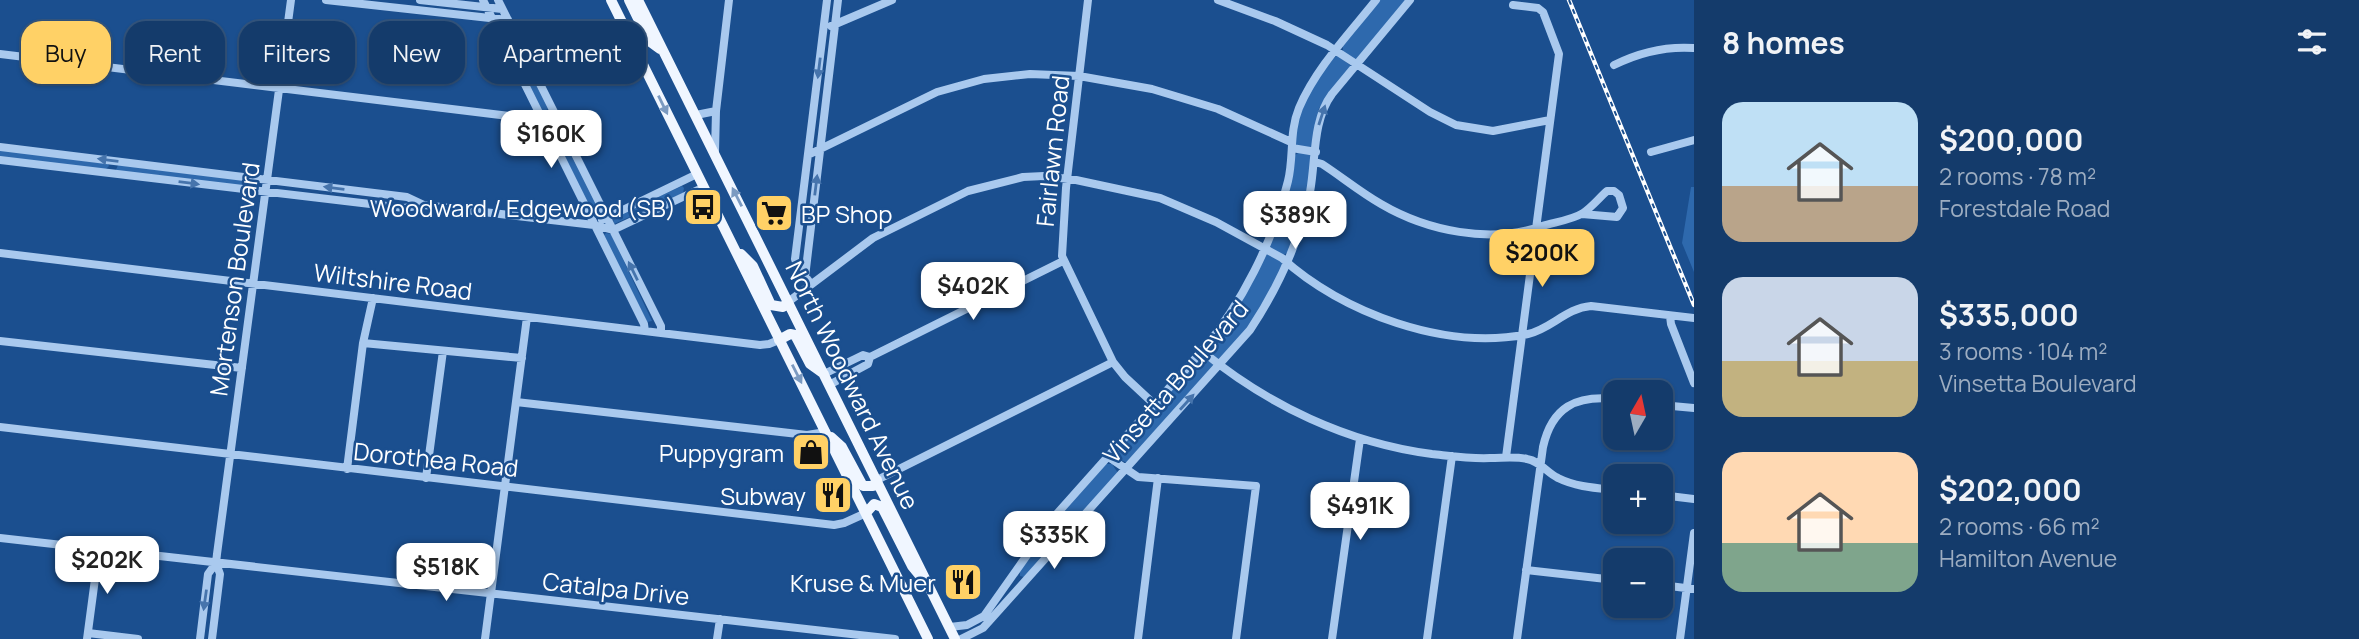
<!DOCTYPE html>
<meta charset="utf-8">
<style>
:root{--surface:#143b6b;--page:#1d4271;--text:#f1f3f6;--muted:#9dadc1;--line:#33557e;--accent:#ffd166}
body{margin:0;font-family:Manrope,sans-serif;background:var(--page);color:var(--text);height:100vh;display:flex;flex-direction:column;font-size:26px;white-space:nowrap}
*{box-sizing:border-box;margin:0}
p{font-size:23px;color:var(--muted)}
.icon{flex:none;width:38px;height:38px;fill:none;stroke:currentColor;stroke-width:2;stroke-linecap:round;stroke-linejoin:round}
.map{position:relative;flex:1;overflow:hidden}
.panel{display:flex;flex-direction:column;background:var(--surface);width:665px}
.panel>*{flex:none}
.banner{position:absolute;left:21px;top:21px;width:665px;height:63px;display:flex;gap:14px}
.needle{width:46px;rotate:9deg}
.buttons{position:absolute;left:1603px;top:380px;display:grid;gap:14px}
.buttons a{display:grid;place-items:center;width:70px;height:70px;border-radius:14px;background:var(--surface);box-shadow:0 2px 5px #0004,0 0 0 2px var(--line);font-size:35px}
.price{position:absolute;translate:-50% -60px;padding:0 16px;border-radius:14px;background:#fff;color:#222;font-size:23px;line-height:46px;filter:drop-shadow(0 2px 4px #0008)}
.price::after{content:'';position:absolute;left:50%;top:42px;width:21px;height:16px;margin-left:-10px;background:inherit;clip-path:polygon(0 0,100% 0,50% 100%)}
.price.on{background:var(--accent);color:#111}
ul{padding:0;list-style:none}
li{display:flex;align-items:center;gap:21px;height:175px;padding:0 28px}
li span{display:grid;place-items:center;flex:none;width:196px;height:140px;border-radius:21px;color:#555}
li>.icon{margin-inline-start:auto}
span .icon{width:84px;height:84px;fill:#fffc;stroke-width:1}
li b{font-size:30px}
h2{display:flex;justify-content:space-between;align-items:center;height:84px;padding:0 28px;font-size:30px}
.chip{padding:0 24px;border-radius:21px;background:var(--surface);box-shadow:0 2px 5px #0004,0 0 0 2px var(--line);font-size:24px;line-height:63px}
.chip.on{background:var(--accent);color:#111}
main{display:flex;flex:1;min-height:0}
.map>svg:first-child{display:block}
.green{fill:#2e69ad}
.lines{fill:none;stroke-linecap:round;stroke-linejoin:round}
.minor{stroke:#a9c9ee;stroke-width:8}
.major{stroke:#f0f6ff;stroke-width:10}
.rail-casing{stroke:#fff;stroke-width:4.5}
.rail{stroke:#1b4f8f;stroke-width:2;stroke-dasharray:5;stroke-linecap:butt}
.oneway{fill:#4674ac}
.oneway2{fill:#7b9ac1}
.labels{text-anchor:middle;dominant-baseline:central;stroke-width:5;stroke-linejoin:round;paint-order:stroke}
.street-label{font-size:24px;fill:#fff;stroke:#1b4f8f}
.poi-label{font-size:24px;fill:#fff;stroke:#1b4f8f;text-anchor:end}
</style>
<main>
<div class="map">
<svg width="1694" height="639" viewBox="0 0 1694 639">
<rect width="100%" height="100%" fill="#1b4f8f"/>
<path class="green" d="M1380 0H1406L1355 61 1343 52V46Z
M502 24H506L548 109 543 112 500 26Z
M1337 55 1351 66 1319 108 1311 149 1296 145C1289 120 1319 74 1337 55Z
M552 125H556L600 213 597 216 592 214 551 128Z
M0 150 108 164 109 166 105 170 0 157Z
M1300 152 1309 154 1314 158 1303 206 1289 252 1283 255 1269 248 1295 155Z
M118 165 258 182V184L256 188 119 171 116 170Z
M682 186 684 188 683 193 614 224 613 218Z
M1691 187H1694V272L1682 243Z
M606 233 611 234 652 321 647 322 604 235Z
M1266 253 1281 261 1283 265 1255 318 1223 358 1218 360 1208 349 1239 306Z
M1202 356 1214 365 1127 463 1117 458 1115 454Z
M1106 464H1112L1118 473 1024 577 1020 576V571L1057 519Z"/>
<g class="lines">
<path class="minor" d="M326 0 508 20
M420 0 502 9
M483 0 644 324 645 331
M498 0 661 326V333
M1088 0 1066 188 1062 256 1113 362 1125 377 1154 404
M1218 0 1275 21 1327 45 1430 112 1456 125 1493 131 1550 120
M831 26 892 0
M0 54 542 120 555 114
M1614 65C1640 52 1665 46 1694 48
M696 115 716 111
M0 147 407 197 424 205
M1292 148 1316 152
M715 152 716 111 729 0
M1651 152 1694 140
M808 155 937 92 984 79 1030 74 1079 76 1152 89 1218 109 1291 142
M0 160 404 208 424 205 594 225 613 230 704 187
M1315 162 1322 164C1342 177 1360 192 1381 204 1427 231 1490 244 1542 226 1555 222 1572 220 1583 213 1592 207 1599 198 1607 191H1614L1619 195 1623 208 1617 217 1582 214
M602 220 697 174
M0 253 760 345 769 344 779 340
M805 277 838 0
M811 284 797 265 795 259 827 0
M788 302 873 238 968 191 1023 177 1044 176 1076 180 1160 198 1216 222 1282 258C1342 313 1446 351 1528 334 1551 329 1566 308 1591 306L1694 318
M1670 316 1671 324 1694 383
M0 341 242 368
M363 343 522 358
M1202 351C1268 405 1347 443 1432 454 1451 456 1471 459 1490 458 1503 458 1515 456 1527 459 1540 461 1547 473 1558 478 1576 487 1596 488 1615 490
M824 374 863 355 870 357 1063 261
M829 385 868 364 870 357
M516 402 807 435 826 432
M1661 405 1694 408
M0 427 834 525 844 523 866 513
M1107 456 1138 477 1256 486 1236 639
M1506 457 1559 54 1543 12 1538 8 1513 5
M347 469 363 343 373 298
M426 478 443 351
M877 480 1113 362
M1661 495 1694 499
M0 538 895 639
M1526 570 1615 580
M1661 585 1694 589
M950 627 967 625 984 616 1054 517 1202 351C1241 305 1274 240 1288 181 1294 157 1289 132 1299 108 1316 68 1349 34 1376 0
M88 633 138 639
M87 639 99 549
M200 639 208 574 216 563
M212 639 220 574 216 563 217 554 291 0
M485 639 527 317
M717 639 720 619
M961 639 983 628 1250 330C1278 288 1299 242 1310 192 1316 160 1312 121 1332 94L1410 0
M1138 639 1158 478
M1332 639 1360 439
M1427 639 1452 456
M1517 639 1543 447C1552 407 1576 395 1615 399
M1680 639 1694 533"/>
<path class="major" d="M611 0 928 639
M629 0 649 41 660 49
M638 0 955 639
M741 254 753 266 771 305 783 307 788 302
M779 340 790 334 795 335 810 364 824 374
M831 437 842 447 863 486H873L877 480
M866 513 874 504 882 507 912 566 921 577"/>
<g class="rail-casing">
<path id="rail" d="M1569 0 1694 305"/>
</g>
<use href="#rail" class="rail"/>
</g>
<defs><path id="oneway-solid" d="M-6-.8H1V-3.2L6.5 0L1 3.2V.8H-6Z" transform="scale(1.75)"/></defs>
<g class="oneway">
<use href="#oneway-solid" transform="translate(819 68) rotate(97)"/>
<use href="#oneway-solid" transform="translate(1322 115) rotate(-72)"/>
<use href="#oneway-solid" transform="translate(108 160) rotate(-173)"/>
<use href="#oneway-solid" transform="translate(189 183) rotate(7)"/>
<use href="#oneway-solid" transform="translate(816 185) rotate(-83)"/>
<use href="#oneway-solid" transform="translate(334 188) rotate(-173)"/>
<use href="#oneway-solid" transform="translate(633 271) rotate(-116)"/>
<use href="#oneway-solid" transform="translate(1187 402) rotate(-48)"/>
<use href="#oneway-solid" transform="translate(205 600) rotate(98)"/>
</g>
<g class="oneway2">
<use href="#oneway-solid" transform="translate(663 105) rotate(64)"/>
<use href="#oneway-solid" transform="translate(737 197) rotate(-117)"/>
<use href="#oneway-solid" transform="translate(797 374) rotate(63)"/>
</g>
<defs>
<g id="bus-square" transform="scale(2.0125)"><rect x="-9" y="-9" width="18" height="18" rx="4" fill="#ffd166" stroke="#1b4f8f"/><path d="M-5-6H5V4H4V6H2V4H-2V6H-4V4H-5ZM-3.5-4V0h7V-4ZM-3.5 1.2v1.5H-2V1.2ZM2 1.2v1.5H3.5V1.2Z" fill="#111"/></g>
<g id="supermarket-square" transform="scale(2.0125)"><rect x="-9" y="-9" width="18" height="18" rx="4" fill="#ffd166" stroke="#1b4f8f"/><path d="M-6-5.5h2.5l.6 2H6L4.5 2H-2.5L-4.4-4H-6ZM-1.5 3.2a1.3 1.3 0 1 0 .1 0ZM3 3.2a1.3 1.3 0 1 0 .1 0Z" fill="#111"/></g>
<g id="shop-square" transform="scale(2.0125)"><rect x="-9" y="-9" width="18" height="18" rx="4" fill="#ffd166" stroke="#1b4f8f"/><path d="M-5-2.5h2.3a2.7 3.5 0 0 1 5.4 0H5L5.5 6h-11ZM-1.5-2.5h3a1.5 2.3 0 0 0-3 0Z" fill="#111"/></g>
<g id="restaurant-square" transform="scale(2.0125)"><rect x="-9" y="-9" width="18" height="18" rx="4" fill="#ffd166" stroke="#1b4f8f"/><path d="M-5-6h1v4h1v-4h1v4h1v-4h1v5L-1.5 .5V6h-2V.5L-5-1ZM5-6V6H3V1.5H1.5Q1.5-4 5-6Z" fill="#111"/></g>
</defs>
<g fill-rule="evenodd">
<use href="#bus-square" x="703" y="207"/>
<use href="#supermarket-square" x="774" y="213"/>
<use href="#shop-square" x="811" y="452"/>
<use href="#restaurant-square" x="833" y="495"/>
<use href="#restaurant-square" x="963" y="582"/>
</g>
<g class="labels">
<g class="street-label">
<text transform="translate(1052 151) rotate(-84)">Fairlawn Road</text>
<text transform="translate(234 279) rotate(-82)">Mortenson Boulevard</text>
<text transform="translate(393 281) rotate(7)">Wiltshire Road</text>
<text transform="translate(1175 381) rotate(-49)">Vinsetta Boulevard</text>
<text transform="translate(853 385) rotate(64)">North Woodward Avenue</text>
<text transform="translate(436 459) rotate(6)">Dorothea Road</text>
<text transform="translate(616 588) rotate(6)">Catalpa Drive</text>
</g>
<g class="poi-label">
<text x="676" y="207">Woodward / Edgewood (SB)</text>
<text x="801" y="213" text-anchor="start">BP Shop</text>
<text x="784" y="452">Puppygram</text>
<text x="806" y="495">Subway</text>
<text x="936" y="582">Kruse &amp; Muer</text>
</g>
</g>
</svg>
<div class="buttons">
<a><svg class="needle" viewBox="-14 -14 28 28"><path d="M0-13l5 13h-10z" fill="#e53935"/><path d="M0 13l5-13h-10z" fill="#9dadc1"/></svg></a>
<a>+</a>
<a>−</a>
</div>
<b class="price" style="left:551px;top:170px">$160K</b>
<b class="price" style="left:1295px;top:251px">$389K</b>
<b class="price on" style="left:1542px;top:289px">$200K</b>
<b class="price" style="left:973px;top:322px">$402K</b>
<b class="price" style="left:1360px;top:542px">$491K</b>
<b class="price" style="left:1054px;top:571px">$335K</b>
<b class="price" style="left:107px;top:596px">$202K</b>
<b class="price" style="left:446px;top:603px">$518K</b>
<div class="banner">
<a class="chip on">Buy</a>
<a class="chip">Rent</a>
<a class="chip">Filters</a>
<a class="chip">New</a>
<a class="chip">Apartment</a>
</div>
</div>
<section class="panel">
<h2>8 homes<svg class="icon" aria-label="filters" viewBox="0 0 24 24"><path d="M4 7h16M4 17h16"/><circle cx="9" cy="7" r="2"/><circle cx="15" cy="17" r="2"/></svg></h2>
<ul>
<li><span style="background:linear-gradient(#bfe0f5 60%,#b9a48a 0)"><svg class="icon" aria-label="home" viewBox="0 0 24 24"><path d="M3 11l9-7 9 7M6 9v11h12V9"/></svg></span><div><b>$200,000</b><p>2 rooms · 78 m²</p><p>Forestdale Road</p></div></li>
<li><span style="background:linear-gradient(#c9d6e8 60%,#c2b280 0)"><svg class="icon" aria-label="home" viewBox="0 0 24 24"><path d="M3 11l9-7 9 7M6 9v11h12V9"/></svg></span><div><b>$335,000</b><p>3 rooms · 104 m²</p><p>Vinsetta Boulevard</p></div></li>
<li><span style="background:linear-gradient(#ffd9b3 65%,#7fa58c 0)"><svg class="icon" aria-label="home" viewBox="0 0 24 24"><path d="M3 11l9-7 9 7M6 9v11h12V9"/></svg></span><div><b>$202,000</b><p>2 rooms · 66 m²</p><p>Hamilton Avenue</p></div></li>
</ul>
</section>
</main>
